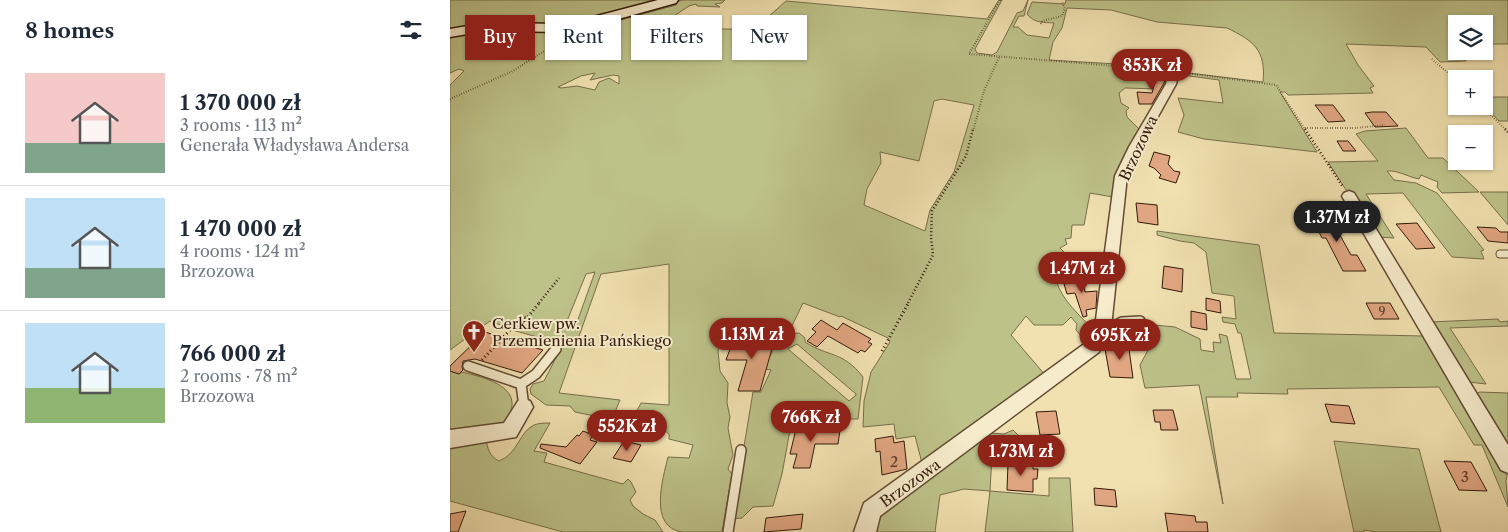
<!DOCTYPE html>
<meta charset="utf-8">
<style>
:root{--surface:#fff;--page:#f2f2f3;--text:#1f2937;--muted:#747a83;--line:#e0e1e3;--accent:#8f2418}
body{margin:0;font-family:"Libre Caslon Text",serif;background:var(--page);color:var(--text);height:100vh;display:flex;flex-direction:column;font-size:19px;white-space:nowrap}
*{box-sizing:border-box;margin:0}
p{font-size:16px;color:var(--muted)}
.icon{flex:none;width:28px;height:28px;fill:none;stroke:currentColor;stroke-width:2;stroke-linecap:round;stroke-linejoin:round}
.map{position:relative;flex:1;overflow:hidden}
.details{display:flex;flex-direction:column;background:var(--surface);width:450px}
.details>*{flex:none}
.banner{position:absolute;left:15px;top:15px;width:475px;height:45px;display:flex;gap:10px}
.controls{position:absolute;left:998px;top:15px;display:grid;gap:10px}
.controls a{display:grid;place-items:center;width:45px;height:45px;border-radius:0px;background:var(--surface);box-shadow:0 1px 4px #0004;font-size:25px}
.price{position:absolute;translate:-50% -42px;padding:0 11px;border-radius:18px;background:var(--accent);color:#fff;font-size:16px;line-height:32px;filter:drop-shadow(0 1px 2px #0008)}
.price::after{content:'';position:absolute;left:50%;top:30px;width:15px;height:11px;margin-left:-8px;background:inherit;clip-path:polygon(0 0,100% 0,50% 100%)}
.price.active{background:#222;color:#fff}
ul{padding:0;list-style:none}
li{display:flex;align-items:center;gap:15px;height:125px;padding:0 25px}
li+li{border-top:1px solid var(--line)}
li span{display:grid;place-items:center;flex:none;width:140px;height:100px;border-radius:0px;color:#555}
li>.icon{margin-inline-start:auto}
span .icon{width:60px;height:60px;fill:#fffc;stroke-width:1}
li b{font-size:21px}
h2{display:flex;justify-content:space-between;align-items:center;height:60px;padding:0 25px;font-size:21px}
.tag{padding:0 18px;border-radius:0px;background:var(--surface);box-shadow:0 1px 4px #0004;font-size:18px;line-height:45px}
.tag.active{background:var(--accent);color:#fff}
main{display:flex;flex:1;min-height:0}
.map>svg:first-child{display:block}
.green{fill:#bdc289;stroke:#786e49;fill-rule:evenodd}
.building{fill:#e1a782;stroke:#331909}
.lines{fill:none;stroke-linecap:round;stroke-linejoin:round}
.lane-far1-casing{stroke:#624b33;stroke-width:9}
.lane-casing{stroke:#624b33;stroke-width:12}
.street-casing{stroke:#624b33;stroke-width:3}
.secondary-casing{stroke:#331909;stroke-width:3}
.path-far2{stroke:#331909;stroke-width:2;stroke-dasharray:0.5 2;stroke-linecap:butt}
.path-far1{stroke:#331909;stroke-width:2.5;stroke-dasharray:1 2.5;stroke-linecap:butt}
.path{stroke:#331909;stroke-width:3;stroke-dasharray:1 3;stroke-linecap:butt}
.lane-far1{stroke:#f6eccc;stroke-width:7}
.lane{stroke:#f6eccc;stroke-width:9}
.street{fill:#f6eccc;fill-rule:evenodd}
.secondary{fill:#f6eccc;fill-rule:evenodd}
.labels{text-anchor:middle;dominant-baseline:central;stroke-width:4;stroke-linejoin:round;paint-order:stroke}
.number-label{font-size:12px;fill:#5e3c27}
.street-label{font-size:15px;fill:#331909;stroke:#f6eccc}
.poi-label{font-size:15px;fill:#331909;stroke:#f6eccc;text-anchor:start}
.near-number-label{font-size:15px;fill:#5e3c27}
</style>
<main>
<section class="details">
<h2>8 homes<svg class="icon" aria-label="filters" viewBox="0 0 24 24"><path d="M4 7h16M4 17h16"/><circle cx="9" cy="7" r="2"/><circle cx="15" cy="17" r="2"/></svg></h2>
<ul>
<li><span style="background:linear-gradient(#f6c9c9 70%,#7fa58c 0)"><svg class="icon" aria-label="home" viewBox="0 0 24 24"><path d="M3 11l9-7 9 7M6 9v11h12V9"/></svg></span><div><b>1 370 000 zł</b><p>3 rooms · 113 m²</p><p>Generała Władysława Andersa</p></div></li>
<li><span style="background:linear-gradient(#bfe0f5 70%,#7fa58c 0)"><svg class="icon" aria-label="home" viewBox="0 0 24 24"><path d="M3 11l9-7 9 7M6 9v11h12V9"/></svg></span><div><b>1 470 000 zł</b><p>4 rooms · 124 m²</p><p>Brzozowa</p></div></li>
<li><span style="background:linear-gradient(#bfe0f5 65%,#8fb573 0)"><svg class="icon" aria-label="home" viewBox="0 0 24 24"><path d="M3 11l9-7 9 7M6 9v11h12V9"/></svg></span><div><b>766 000 zł</b><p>2 rooms · 78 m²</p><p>Brzozowa</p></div></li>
</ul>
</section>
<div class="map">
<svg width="1058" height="532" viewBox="0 0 1058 532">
<rect width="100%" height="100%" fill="#f1e1b0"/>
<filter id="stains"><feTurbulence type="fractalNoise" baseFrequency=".004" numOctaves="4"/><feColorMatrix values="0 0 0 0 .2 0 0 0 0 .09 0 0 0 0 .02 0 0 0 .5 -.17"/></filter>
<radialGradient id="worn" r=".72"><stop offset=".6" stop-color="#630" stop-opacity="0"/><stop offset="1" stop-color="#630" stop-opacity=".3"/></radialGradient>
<path class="green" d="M0 0H212L130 23 0 31Z
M233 0H275L272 3 265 4 270 7 247 6 246 4 239 6 204 29H300L308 26 336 1 537 19 549 0H552L525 49 527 53 542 55 547 52 567 13 573 11 578 0 574 16H569L563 27H568L577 35 599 38 604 23C594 22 585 24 577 14L582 2 615 4 616 0H1058V44H1037L1034 46V24H1006V51H1015L1016 61 990 62 976 47 896 44 908 65 924 86 920 88 923 93 838 95 835 92H830L867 152 754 139 728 132 734 115 728 98 773 103 769 80 732 75 731 72 813 82C816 50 804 41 777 28L707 22 661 10 617 8 612 28 603 42 599 60 684 65 691 70 703 72 705 78 716 80 717 82 709 89 675 88 669 93 671 103 679 108 676 111 677 117 690 130 663 197 640 193 634 225H622L621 238 615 239 617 244 610 248 616 254 625 260 624 265 606 280C612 301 630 315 645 332L638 341 633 338 626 330 627 324 621 317 613 325H584L576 316 561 335 596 376 473 467 465 436 446 439 444 424 413 427 414 401 421 372 440 342 438 338 391 316 390 317 353 303 338 334 349 333 355 338V342C378 357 393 351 413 377L408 419H342L332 474 323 506 303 507 292 518 282 519 303 392H311L321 370 310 368C322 359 321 350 329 339L272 338 268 351 270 371 278 383 277 403 280 417 278 428 283 455 278 469 282 474 272 532C259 532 245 532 232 532 198 527 213 478 218 457L239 458 243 445 219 439V434L213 429 181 422 191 403 219 405V264L151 274 109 393 170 400 163 417 159 419 125 412 120 406 96 405 81 394 80 389 83 384 94 381 113 344 62 330 63 327H56L40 321 0 350V85L14 71 9 69 0 73V36L38 30H120L117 34H120L122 29 146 25H152L226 5 228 1ZM145 73 140 80 163 75 169 76V84L159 78 149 82 145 90 127 86 111 88 108 87 131 76ZM492 99 524 105 504 172 480 210 475 231 414 205 417 189 431 163 430 152 469 161 484 101ZM145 272 126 325 115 326 136 274ZM347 344 406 394V395L399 401 338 349Z
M1034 97H1058V121H1049L1034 105Z
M956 128 978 158H993L1029 192 992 193 987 187 988 182 971 175 969 179C958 177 948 170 937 171L944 180 966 183 987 193 1034 250 1031 251 1034 259 1002 257 953 193 916 194 944 238 928 237 903 192 898 193 878 162 928 161 906 134 915 131Z
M1030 192H1058V225Z
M707 231 809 245 824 333 974 336 1058 468 1056 481 1058 507 1032 445H1024L989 387 837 389 838 394 787 393 788 397H756L773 504 749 385 695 388 690 365 697 352 700 343C694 337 677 333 668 336 664 337 658 342 655 345L652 344 658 332 668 325 682 327 688 324 704 325 725 327 750 339 751 350 764 352 763 342 771 343 769 334 777 336 786 379H801L791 333H788L785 324 773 322 772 317 786 319 784 296 762 293 756 252 744 243 730 241 707 235Z
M1048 319 1050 322 1058 321V326L1000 328 1036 384 1019 382 979 322Z
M0 371 9 374 12 372C41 379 81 390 52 426L0 432Z
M1029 392 1058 393V453L1027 394Z
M100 423 84 451 97 453 94 462 173 484 178 479 181 482 186 492 180 500 183 506 193 514 205 520 213 532H113L0 501V443L36 438C37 448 40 457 49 461 68 454 69 432 84 425 89 423 95 423 100 423Z
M563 430 568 435 565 439 557 441 547 453 542 455 540 491 599 496V478H620L623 532H535L540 491 514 489 490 495 485 532H420L433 509 540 433 554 434Z
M884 441 969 449 991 532H926L914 530V532H904Z"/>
<path class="building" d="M707 74 716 76 714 83 702 104H689L687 92 702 93Z
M865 105H883L895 121 878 122Z
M922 112H936L948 126 925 127 915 113Z
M887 141H898L906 151H893Z
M704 152 720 156 718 164 724 171 730 172 726 183 709 178 711 175 704 168 699 166Z
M686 203 707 205 708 225 688 222Z
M863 208H875L901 255H907L916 271H893L876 238H872L865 224H871Z
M967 223 985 248 966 249 946 224Z
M1027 227 1046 228 1050 232H1058V243L1038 241Z
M714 266 733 269 732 292 712 288Z
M620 276 633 277 635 292 647 291 646 308 636 310 637 316 633 317 625 293 617 294 614 284 620 283Z
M756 298 770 301 771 313 756 310Z
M916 303H940L949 319H924Z
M741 311 756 314 757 330 741 327Z
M371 320 387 330 393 323 421 339 418 342 422 344 415 352 411 350 408 353 378 336 367 347 357 341 366 332 362 329Z
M35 332 93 350 72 373 25 359 13 361 12 367 13 370 9 374 0 371V366Z
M284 338H325L310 391H288L297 360H276Z
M665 341 678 342 683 378 660 377 655 349 665 350Z
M875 404 899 406 905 424 881 422Z
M703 410H723L728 430H711L710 422H705Z
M606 411 610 434 590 435 586 412Z
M356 423H374L372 430H390L388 444H365L360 468H343L347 454H340L346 429H355Z
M133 431 143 435 140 440 147 442 130 464 90 448 91 444 116 447 127 435 129 436Z
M443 436 444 443 454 441 457 469 432 475 430 451 426 452 425 439Z
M174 441 191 445 181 462 163 458Z
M994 461 1021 462 1037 491 1009 490Z
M558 463 583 465V469H588L587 479H583V492L557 490Z
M644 488 665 490 667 507 645 505Z
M16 511 8 532H0V514Z
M715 513 745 516 746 522H757L758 532H718Z
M353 514 351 529 314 532 316 518Z"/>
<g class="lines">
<g class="lane-far1-casing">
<path id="lane-far1" d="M1050 254H1058"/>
</g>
<g class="lane-casing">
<path id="lane" d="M653 333 672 322 690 321
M18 366 71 384 74 407
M71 384 86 374 106 349
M278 532 291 450"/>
</g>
<g class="street-casing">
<path id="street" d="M724 69 729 72 726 84 691 147 677 176 661 327 649 352 430 516 426 532H404L414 503 637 342 645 327 665 176 679 147 716 84 719 72Z
M899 191 904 193 1058 445V473L1051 470 892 196 894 193Z
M74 399 80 401 83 407 66 437 0 448V430L54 423 68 401Z"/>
</g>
<g class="secondary-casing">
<path id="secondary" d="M208 0H228L226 3 129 30 116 32 35 31 0 37V29L35 23 116 24Z"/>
</g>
<path class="path-far2" d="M550 0 519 54 715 70
M591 24 592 21 612 16 615 9 612 2
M982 59 1006 80
M735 73 826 85 856 131
M0 99 63 71 113 39
M1032 106 1057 131
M855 128H905L935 125
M523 131 534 91 549 57"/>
<path class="path-far1" d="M855 129 893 187
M1055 129 1058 132
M89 303 109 278
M458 303 483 255 481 237 482 211 516 156 523 129"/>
<path class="path" d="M432 351 459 302
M32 360 60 330 72 323 68 322 72 317 77 318 90 302"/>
<use href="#lane-far1" class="lane-far1"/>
<use href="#lane" class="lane"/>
<use href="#street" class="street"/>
<use href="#secondary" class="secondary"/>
</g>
<defs>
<g id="church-pin" transform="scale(1.25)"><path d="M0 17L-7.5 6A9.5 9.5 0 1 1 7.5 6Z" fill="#8f2418" stroke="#f6eccc"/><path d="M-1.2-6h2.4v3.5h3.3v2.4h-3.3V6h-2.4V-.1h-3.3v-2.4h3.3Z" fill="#fff"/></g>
</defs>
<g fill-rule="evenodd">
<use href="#church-pin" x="24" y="332"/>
</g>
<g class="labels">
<g class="number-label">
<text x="932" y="311">9</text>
</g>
<g class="street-label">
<text transform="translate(688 148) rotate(-65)">Brzozowa</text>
<text transform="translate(460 483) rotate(-36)">Brzozowa</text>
</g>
<g class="poi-label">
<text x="42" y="323">Cerkiew pw.<tspan x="42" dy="17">Przemienienia Pańskiego</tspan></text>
</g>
<g class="near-number-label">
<text x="444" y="461">2</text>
<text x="1015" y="476">3</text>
</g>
</g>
<rect width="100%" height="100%" filter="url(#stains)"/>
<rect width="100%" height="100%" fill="url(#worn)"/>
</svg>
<div class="controls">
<a><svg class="icon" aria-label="layers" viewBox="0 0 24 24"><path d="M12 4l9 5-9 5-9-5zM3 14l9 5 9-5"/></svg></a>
<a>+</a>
<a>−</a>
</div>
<b class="price" style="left:702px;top:91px">853K zł</b>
<b class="price active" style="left:887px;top:243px">1.37M zł</b>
<b class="price" style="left:632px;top:294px">1.47M zł</b>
<b class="price" style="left:302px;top:360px">1.13M zł</b>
<b class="price" style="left:670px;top:361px">695K zł</b>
<b class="price" style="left:361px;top:443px">766K zł</b>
<b class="price" style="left:177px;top:452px">552K zł</b>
<b class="price" style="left:571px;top:477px">1.73M zł</b>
<div class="banner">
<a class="tag active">Buy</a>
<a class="tag">Rent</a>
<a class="tag">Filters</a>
<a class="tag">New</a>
</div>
</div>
</main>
